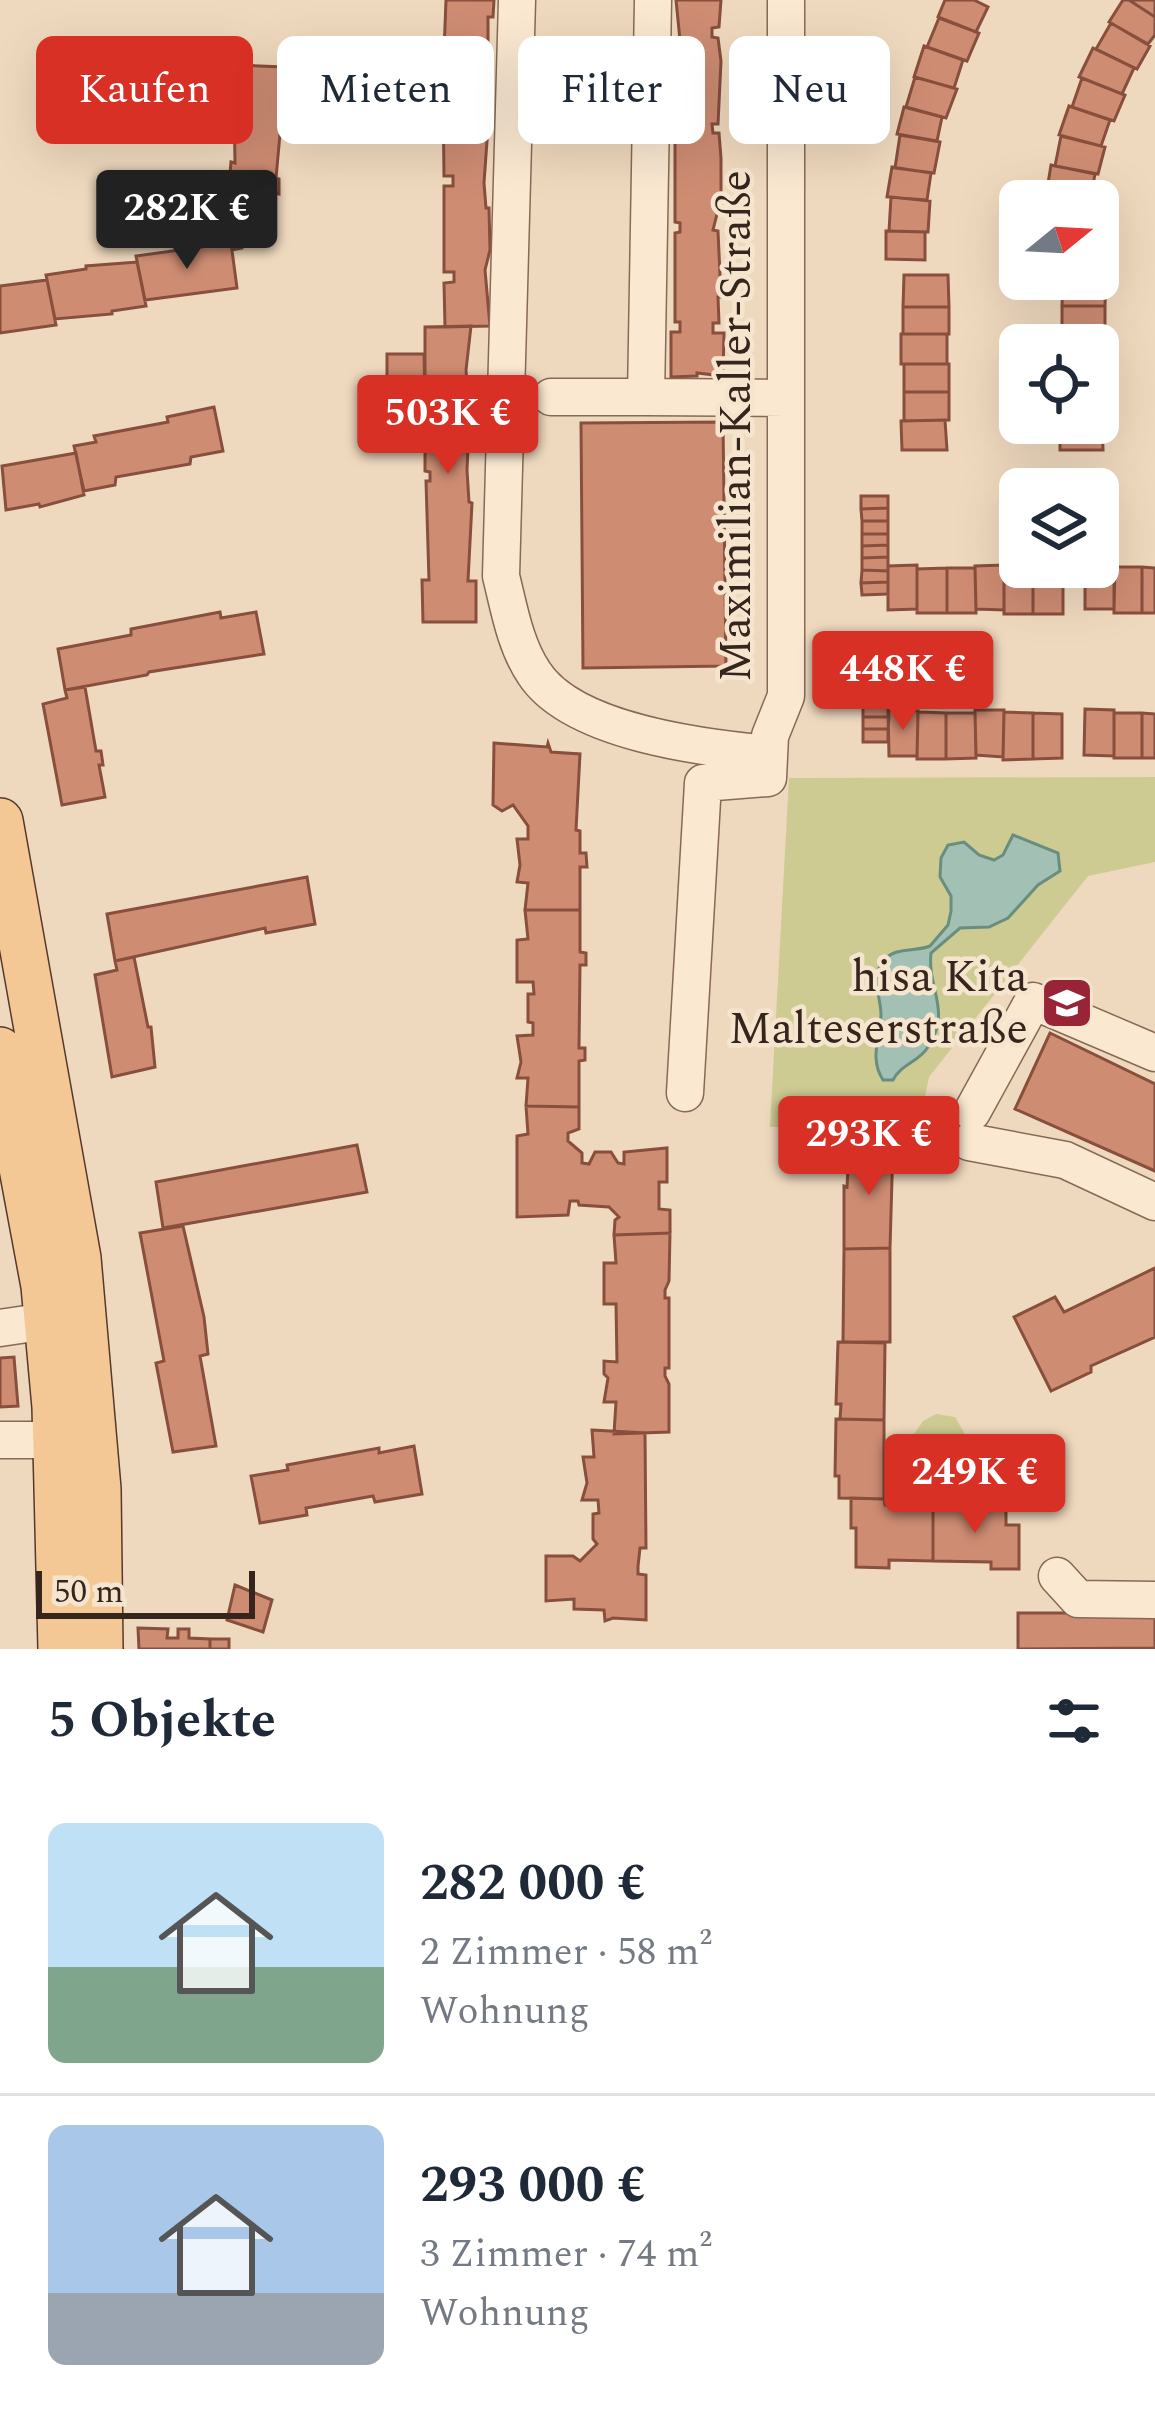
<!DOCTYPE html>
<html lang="de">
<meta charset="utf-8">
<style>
:root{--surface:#fff;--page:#f6f6f7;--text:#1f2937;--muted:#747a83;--line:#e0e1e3;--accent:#d93025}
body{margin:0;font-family:Spectral,serif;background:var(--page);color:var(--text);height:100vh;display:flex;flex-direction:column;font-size:45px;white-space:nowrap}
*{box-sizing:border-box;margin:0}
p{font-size:39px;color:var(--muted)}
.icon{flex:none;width:66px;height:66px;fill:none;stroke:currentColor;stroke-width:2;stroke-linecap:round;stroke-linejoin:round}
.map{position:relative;height:1649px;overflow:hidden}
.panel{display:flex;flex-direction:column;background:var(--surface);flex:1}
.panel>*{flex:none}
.hud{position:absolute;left:36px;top:36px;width:1083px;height:108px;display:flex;gap:24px}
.needle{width:78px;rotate:72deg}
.controls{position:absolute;left:999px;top:180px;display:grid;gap:24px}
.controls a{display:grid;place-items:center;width:120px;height:120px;border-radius:18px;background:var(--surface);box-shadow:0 12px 48px #0002;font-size:60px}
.scale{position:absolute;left:36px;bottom:30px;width:219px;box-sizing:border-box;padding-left:12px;border:6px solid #36251c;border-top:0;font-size:33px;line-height:42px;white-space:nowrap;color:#36251c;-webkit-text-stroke:9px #f6e5ce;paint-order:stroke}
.price{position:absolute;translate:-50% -102px;padding:0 27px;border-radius:12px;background:var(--accent);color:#fff;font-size:39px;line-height:78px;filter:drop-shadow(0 3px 6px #0008)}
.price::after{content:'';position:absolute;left:50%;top:72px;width:36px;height:27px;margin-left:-18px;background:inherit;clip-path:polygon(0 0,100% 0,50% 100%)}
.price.current{background:#222;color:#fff}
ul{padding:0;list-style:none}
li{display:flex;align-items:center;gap:36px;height:300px;padding:0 48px}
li+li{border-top:3px solid var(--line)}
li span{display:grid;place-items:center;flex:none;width:336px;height:240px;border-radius:18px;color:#555}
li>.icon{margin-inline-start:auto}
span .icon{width:144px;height:144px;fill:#fffc;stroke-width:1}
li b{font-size:51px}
h2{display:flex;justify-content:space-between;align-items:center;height:144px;padding:0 48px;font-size:51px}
.tag{padding:0 42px;border-radius:18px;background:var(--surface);box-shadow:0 12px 48px #0002;font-size:42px;line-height:108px}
.tag.current{background:var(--accent);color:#fff}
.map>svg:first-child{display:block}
.green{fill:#cdcb92}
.water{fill:#a2c0b3;stroke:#698e7f;stroke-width:3}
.building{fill:#ce8c73;stroke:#874f3c;stroke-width:3}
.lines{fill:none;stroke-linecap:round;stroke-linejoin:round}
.minor-casing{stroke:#876956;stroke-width:39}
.major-casing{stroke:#55392b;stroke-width:48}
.minor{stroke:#fae8d1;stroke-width:36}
.major{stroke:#f4c894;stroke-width:45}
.labels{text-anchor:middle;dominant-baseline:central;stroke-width:9;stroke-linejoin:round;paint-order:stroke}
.street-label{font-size:45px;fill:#36251c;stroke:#f6e5ce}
.poi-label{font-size:45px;fill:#36251c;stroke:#f6e5ce;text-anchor:end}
</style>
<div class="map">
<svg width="1155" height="1649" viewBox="0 0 1155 1649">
<rect width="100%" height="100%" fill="#efd9be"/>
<path class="green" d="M1155 777V862L1088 876 929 1077 919 1128 770 1127 789 778Z
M936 1414 955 1417 981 1462C949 1481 923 1470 914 1434L923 1421Z"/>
<path class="water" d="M1013 835 1058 853 1060 871 1038 885 1008 918 989 927 960 928 931 953C927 989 952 1010 928 1047 919 1062 901 1064 893 1080H883C869 1058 880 1039 881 1015 881 996 869 976 885 959 896 947 915 952 930 946L948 925 951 911V896L940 877 941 858 948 845 964 842 979 855 994 860 1003 855Z"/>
<path class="building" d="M446 0H494L493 17H488V55H484L483 80 485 112 489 113 484 183 486 208H489L490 250 485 270 490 326 445 327 444 283 454 282V272H444V186H453V176H444L443 91 452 90V79L443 78Z
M676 0H721L719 27 712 28V37L718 38 721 61 718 124H712L713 133H719L721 158V198L713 230 718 231 721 297H718L719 323H713V333H724L723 376 697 373V376L671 377V332H680V322H675V233L680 232V223L675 222V136H680V124H675V41L680 40Z
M945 0H974L988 7 976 32 938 17Z
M1123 0H1129L1155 17V35L1148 44 1109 22Z
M1129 0H1155V17Z
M939 18 979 33 967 61 927 47Z
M1111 23 1150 46 1137 69 1096 49Z
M924 46 963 60 954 88 914 77Z
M1093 48 1134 68 1122 94 1079 77Z
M240 65 283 67V101L276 178 279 179V194L275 193 273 225 243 224 242 248 232 250 233 185H229L231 162 235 163 234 102H238Z
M915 77 957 89 946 118 906 107Z
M1082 78 1125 95 1114 121 1072 107Z
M1069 106 1110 120 1101 146 1059 135Z
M904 107 942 117 937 141 897 134Z
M900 135 940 142 934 173 895 168Z
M1061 136 1105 147 1098 174 1055 166Z
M1051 165 1095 174 1090 201 1046 196Z
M892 167 931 173 927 200 887 197Z
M891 197 930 201 928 232 889 231Z
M886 231 925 232V260L886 259Z
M231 243 237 288 145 300 136 256Z
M137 262 146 306 112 311V314L55 319 46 275 86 269V266Z
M1106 273 1105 306H1062L1063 279H1098V274Z
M904 275H948L949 307H903Z
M47 280 56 325 0 333V286Z
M1062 306H1105V333H1062Z
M903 307H949V334H903Z
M471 326 466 370 472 448H468L467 470 469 502 472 503 468 581H476V622H423L422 580H429L426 481H430V472L425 471V327Z
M1058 333H1102L1103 363H1098V345H1059Z
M901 334H947V364H901Z
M387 354H424L425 398 387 397Z
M1098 363H1107V392H1098Z
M904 364H949V392H904Z
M904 392H949V420L904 421Z
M1098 392H1107V419H1098Z
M214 407 223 451 191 457 190 464 116 477 115 485 84 491 74 446 96 442 94 436 168 422 167 417Z
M1098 419H1102L1103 450H1060V423H1098Z
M945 420 947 450H902L901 421Z
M723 422 726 666 583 668 581 423Z
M76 453 84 495 40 507 39 504 6 510 2 466Z
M861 496H888V508L861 509Z
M888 508V521H862L861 509Z
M862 521H888V534H862Z
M862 534H888V545L862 546Z
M888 545V557L862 558V546Z
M888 557V571L862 570V558Z
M917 565V609L888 610V566Z
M1004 565V610L976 609 975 566Z
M1115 565 1114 609H1085V567Z
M1004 567 1033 568V614H1004Z
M1114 567H1142V613H1114Z
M1142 567 1155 568V613H1142Z
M947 568H975L976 613H947Z
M947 568V613H917V569Z
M1033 568H1063V614H1033Z
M862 570 888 571V582L861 583Z
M888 582V594L862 595 861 583Z
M220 612 221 618 256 612 264 654 149 672 147 675 65 690 58 649 131 635V629Z
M863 642H888V654L863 655Z
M888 654V667H863V655Z
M863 667H888V679H863Z
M863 679H888L889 692H863Z
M85 687 96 751H101L103 765H99L105 797 62 805 43 704 67 698 65 690Z
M863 692H889L888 705H863Z
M863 705H888L889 717H863Z
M1085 709 1114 710V756L1084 755Z
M888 710 918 711 917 756H889Z
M975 710H1004L1003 757 976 755Z
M918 712 946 713V759H917Z
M1004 712 1033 713V759L1003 760Z
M946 713H975L976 758 946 759Z
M1033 713 1062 714V758L1033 759Z
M1114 713H1142V758H1114Z
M1142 713 1155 714V758H1142Z
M863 717H889L888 729H863Z
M863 729H888V742H863Z
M494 743 547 747 548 743 551 752 580 754 576 830 580 831V853H586L587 867H580V910H525L528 883 517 882 520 865 517 839H528V826L513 805 502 811 493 805Z
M307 877 315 924 266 933 265 928 115 961 107 914Z
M525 910H580V952L586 953V965H580L579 1048H585V1060L579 1061V1107L526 1106 528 1078H517L521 1062 517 1036 533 1035V1023L528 1022V994H534L533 982H517V940L528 939Z
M134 957 148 1027H151L155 1067 112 1077 95 975 117 970 115 961Z
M1050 1033 1155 1084V1171L1015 1109Z
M526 1106 579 1107V1129L568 1133V1141L582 1153V1163L589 1164 595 1152H611L618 1163 624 1164V1152L667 1148V1182H659V1209L670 1210V1233L614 1235 615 1220 619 1217 609 1207 579 1205 578 1201H570L568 1215 517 1217V1136L528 1134Z
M868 1143 893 1144 890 1248 844 1249V1186L847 1187 849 1151 868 1153Z
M357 1145 367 1192 163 1228 156 1182Z
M183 1226 204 1317 208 1354 200 1356 216 1446 173 1452 156 1363 164 1361 140 1233Z
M670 1233 669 1281 665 1290V1298H669V1368H665V1376L669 1384V1432L614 1434 616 1402H604L608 1378 604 1374V1361L617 1362 616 1304H604V1263H616L614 1235Z
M890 1248V1342H843L844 1249Z
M1155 1268V1337L1091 1366V1372L1051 1391 1014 1317 1055 1297 1064 1312Z
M838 1342 885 1343 884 1420 840 1419 841 1404H836Z
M14 1357 18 1406 0 1407V1358Z
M836 1419 884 1420V1499L839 1498V1476H835Z
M592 1430 645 1433 646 1548H640L638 1566V1574L646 1575V1620L613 1618 605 1621 604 1610 574 1609V1599L546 1601V1556H573L580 1561 597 1544 593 1539V1514L599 1513 598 1500H582L587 1483 583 1457H594Z
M414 1446 422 1494 375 1502 373 1496 306 1508 307 1515 260 1523 251 1476 288 1470 287 1465 379 1448V1453Z
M851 1498 884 1499 885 1505H933V1561L889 1560V1568L856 1567V1528H851Z
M933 1505 1006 1506V1525H1019V1569H991V1562L933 1561Z
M235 1585 272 1600 263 1632 227 1620Z
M1018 1613H1155V1648L1018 1649Z
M138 1628 168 1629 167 1638H178V1629H189V1638L210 1639V1649H139Z
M210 1639H229V1649H210Z"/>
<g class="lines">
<g class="minor-casing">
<path id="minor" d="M517 0 501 576C509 608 515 645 534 673 572 732 704 748 769 754
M653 0 646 397 785 398
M551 397H646
M685 1093 703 783 768 778 770 736 786 696V0
M972 1112 1033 1001 1155 1053
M969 1142 1065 1160 1155 1202
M0 1328 47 1321
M0 1440H56
M1057 1576 1078 1599 1155 1600"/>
</g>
<g class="major-casing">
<path id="major" d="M0 821 78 1258 98 1489 100 1649
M0 1050 44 1286 55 1407 61 1649"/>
</g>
<use href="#minor" class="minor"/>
<use href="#major" class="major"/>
</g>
<defs>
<g id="school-square" transform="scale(2.7)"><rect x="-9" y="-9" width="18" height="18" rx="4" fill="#982537" stroke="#f6e5ce"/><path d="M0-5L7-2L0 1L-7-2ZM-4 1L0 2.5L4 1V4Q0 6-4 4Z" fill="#fff"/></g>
</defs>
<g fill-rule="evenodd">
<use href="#school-square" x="1067" y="1003"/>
</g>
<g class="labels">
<g class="street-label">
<text transform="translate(736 426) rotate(-90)">Maximilian-Kaller-Straße</text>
</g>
<g class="poi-label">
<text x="1028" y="977">hisa Kita<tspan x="1028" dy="52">Malteserstraße</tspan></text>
</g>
</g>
</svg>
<div class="controls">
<a><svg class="needle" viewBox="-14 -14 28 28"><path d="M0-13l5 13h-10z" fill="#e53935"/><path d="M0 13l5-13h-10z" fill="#747a83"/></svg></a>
<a><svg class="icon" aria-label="locate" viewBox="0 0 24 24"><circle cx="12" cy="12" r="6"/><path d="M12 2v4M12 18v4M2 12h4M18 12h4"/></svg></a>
<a><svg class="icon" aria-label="layers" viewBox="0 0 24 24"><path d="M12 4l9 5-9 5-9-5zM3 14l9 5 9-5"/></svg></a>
</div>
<div class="scale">50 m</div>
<b class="price current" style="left:187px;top:272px">282K €</b>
<b class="price" style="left:448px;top:477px">503K €</b>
<b class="price" style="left:903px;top:733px">448K €</b>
<b class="price" style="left:869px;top:1198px">293K €</b>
<b class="price" style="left:975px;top:1536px">249K €</b>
<div class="hud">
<a class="tag current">Kaufen</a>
<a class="tag">Mieten</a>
<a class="tag">Filter</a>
<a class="tag">Neu</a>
</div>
</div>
<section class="panel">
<h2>5 Objekte<svg class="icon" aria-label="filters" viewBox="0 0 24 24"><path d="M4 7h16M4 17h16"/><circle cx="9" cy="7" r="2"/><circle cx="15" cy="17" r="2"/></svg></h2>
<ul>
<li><span style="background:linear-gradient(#bfe0f5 60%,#7fa58c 0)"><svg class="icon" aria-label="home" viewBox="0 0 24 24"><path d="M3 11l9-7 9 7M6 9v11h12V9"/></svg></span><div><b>282 000 €</b><p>2 Zimmer · 58 m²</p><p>Wohnung</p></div></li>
<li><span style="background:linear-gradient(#a9c7e8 70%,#9aa5b1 0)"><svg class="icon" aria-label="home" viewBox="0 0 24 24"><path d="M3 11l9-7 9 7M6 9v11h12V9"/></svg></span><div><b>293 000 €</b><p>3 Zimmer · 74 m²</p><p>Wohnung</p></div></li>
</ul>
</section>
